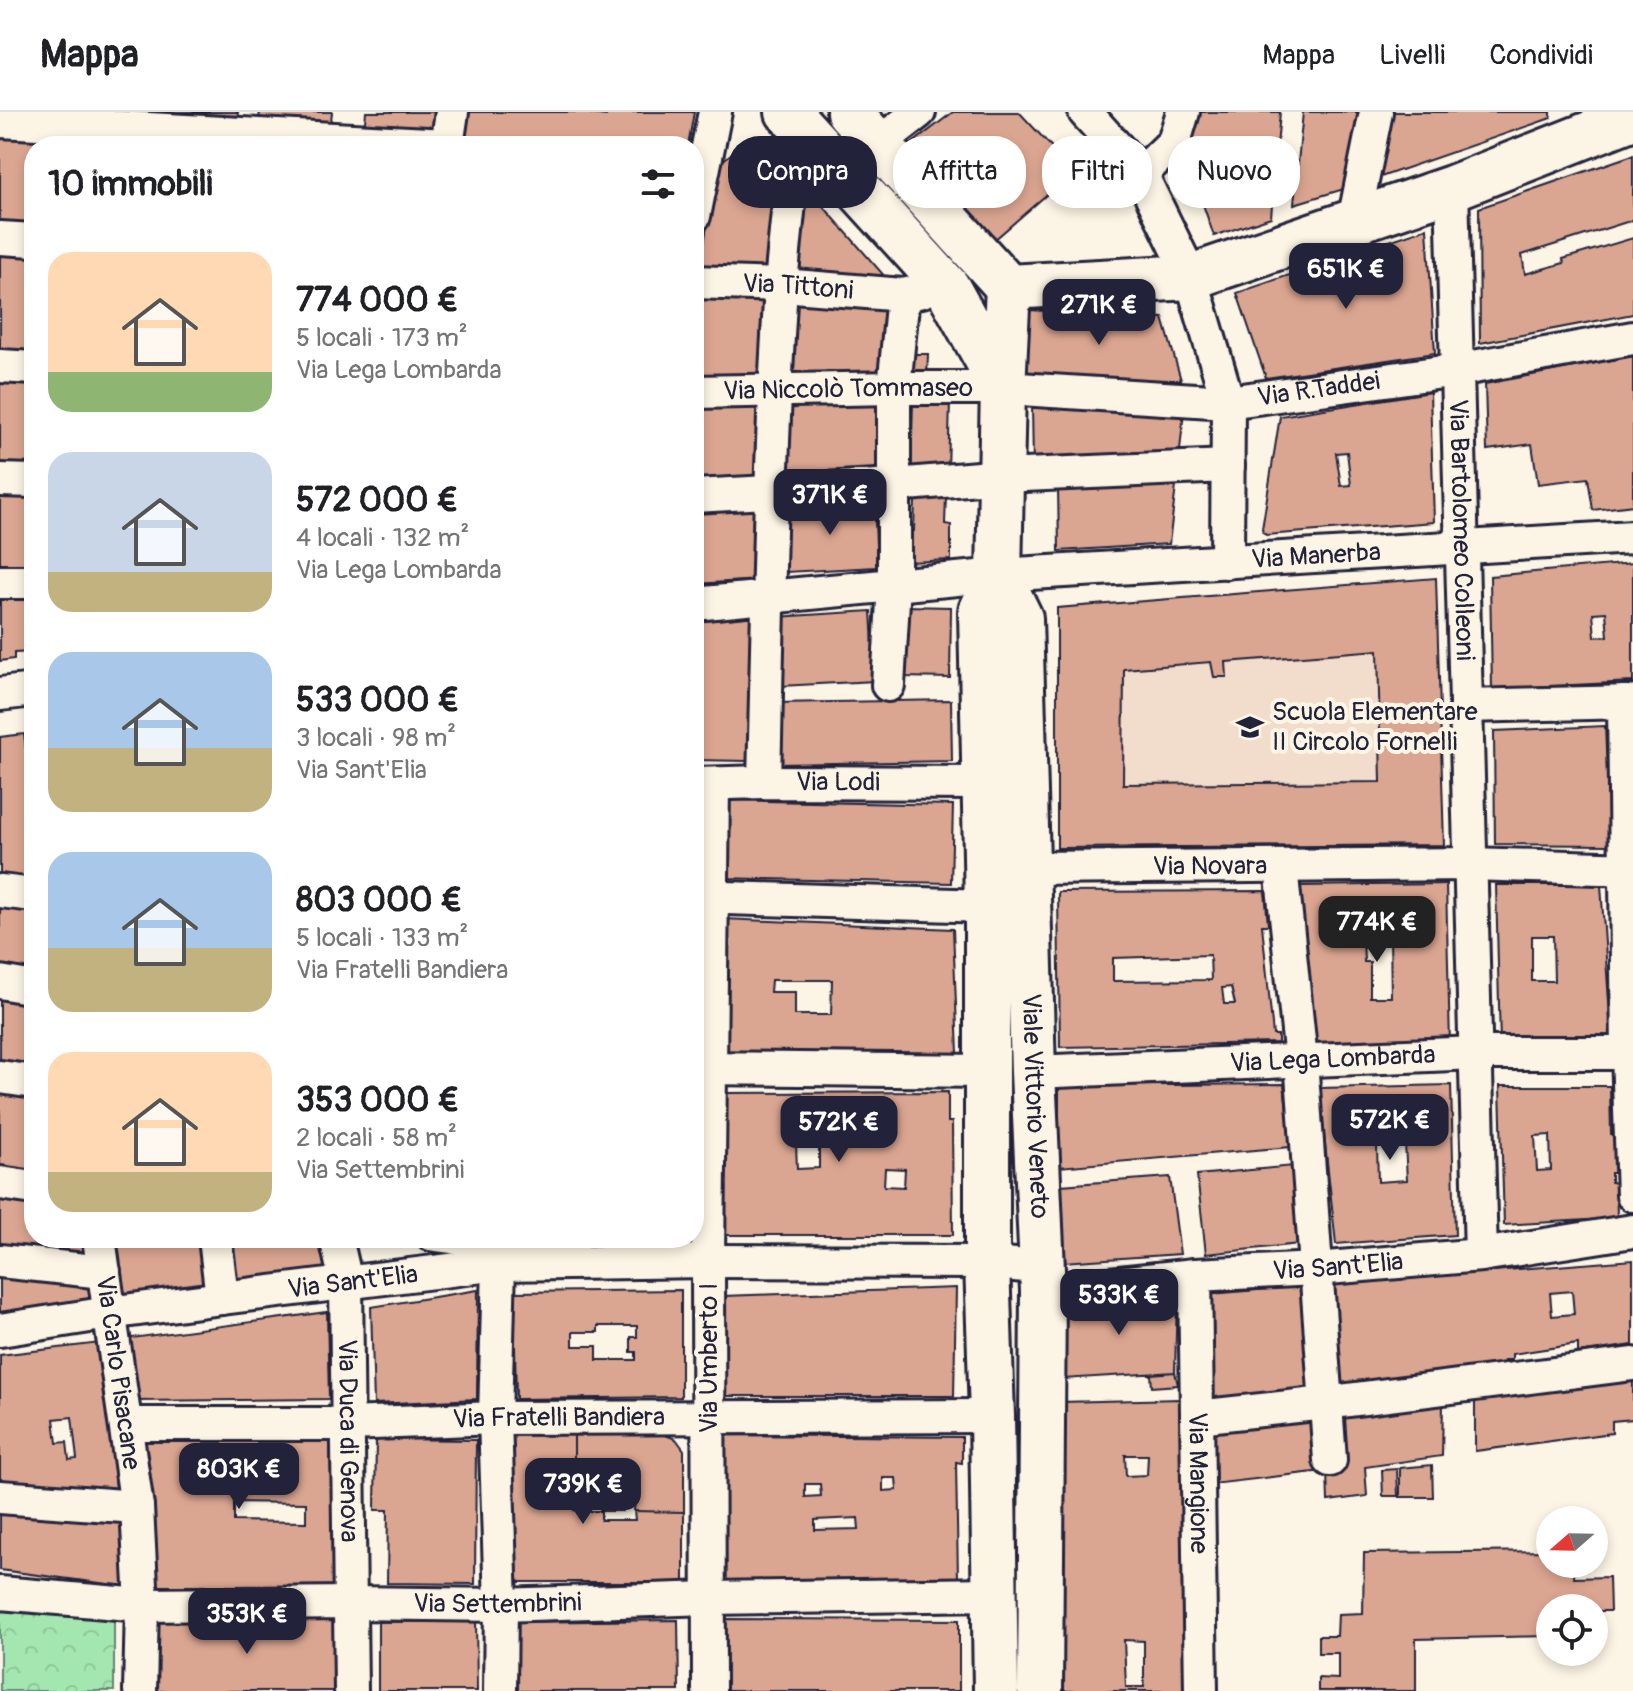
<!DOCTYPE html>
<html lang="it">
<meta charset="utf-8">
<style>
:root{--surface:#fff;--page:#f2f2f2;--text:#202124;--muted:#757577;--line:#e0e0e0;--accent:#22223b}
body{margin:0;font-family:Pangolin,sans-serif;background:var(--page);color:var(--text);height:100vh;display:flex;flex-direction:column;font-size:30px;white-space:nowrap}
*{box-sizing:border-box;margin:0}
p{font-size:26px;color:var(--muted)}
.icon{flex:none;width:44px;height:44px;fill:none;stroke:currentColor;stroke-width:2;stroke-linecap:round;stroke-linejoin:round}
.map{position:relative;flex:1;overflow:hidden}
.details{position:absolute;left:24px;top:24px;width:680px;height:1112px;display:flex;flex-direction:column;background:var(--surface);border-radius:32px;box-shadow:0 4px 12px #0003}
.details>*{flex:none}
.banner{position:absolute;left:728px;top:24px;width:760px;height:72px;display:flex;gap:16px}
.needle{width:52px;rotate:250deg}
.buttons{position:absolute;left:1536px;top:1394px;display:grid;gap:16px}
.buttons a{display:grid;place-items:center;width:72px;height:72px;border-radius:50%;background:var(--surface);box-shadow:0 4px 12px #0003;font-size:40px}
.price{position:absolute;translate:-50% -68px;padding:0 18px;border-radius:16px;background:var(--accent);color:#fff;font-size:26px;line-height:52px;filter:drop-shadow(0 2px 4px #0008)}
.price::after{content:'';position:absolute;left:50%;top:48px;width:24px;height:18px;margin-left:-12px;background:inherit;clip-path:polygon(0 0,100% 0,50% 100%)}
.price.active{background:#222;color:#fff}
ul{padding:0;list-style:none}
li{display:flex;align-items:center;gap:24px;height:200px;padding:0 24px}
li span{display:grid;place-items:center;flex:none;width:224px;height:160px;border-radius:24px;color:#555}
li>.icon{margin-inline-start:auto}
span .icon{width:96px;height:96px;fill:#fffc;stroke-width:1}
li b{font-size:34px}
h2{display:flex;justify-content:space-between;align-items:center;height:96px;padding:0 24px;font-size:34px}
.tag{padding:0 28px;border-radius:32px;background:var(--surface);box-shadow:0 4px 12px #0003;font-size:28px;line-height:72px}
.tag.active{background:var(--accent);color:#fff}
header{display:flex;align-items:center;gap:48px;box-sizing:border-box;height:112px;padding:0 40px;background:var(--surface);border-bottom:2px solid var(--line)}
header strong{font-size:38px}
nav{display:flex;gap:44px;margin-inline-start:auto;font-size:28px}
.map>svg:first-child{display:block}
.built{fill:#f2ddcc}
.park{fill:url(#park-crowns);stroke:#638476;stroke-width:2}
.building{fill:#dba691;stroke:#22223b;stroke-width:2;fill-rule:evenodd}
.lines{fill:none;stroke-linecap:round;stroke-linejoin:round}
.pedestrian-casing{stroke:#22223b;stroke-width:30}
.minor-casing{stroke:#22223b;stroke-width:38}
.secondary-casing{stroke:#22223b;stroke-width:50}
.pedestrian{stroke:#fcf5e5;stroke-width:24}
.minor{stroke:#fcf5e5;stroke-width:32}
.secondary{stroke:#fcf5e5;stroke-width:44}
.labels{text-anchor:middle;dominant-baseline:central;stroke-width:8;stroke-linejoin:round;paint-order:stroke}
.street-label{font-size:26px;fill:#22223b;stroke:#fcf5e5}
.poi-label{font-size:26px;fill:#22223b;stroke:#fcf5e5;text-anchor:start}
</style>
<header>
<strong>Mappa</strong>
<nav><a>Mappa</a><a>Livelli</a><a>Condividi</a></nav>
</header>
<div class="map">
<svg width="1633" height="1579" viewBox="0 0 1633 1579">
<defs>
<pattern id="park-crowns" width="20" height="18" patternUnits="userSpaceOnUse" patternTransform="scale(2)"><rect width="20" height="18" fill="#a4e6b0"/><path d="M2 6a3 3 0 1 1 6 0M12 15a3 3 0 1 1 6 0" fill="none" stroke="#8dc598"/></pattern>
</defs>
<rect width="100%" height="100%" fill="#fcf5e5"/>
<filter id="ink" filterUnits="userSpaceOnUse"><feTurbulence type="fractalNoise" baseFrequency=".0125" numOctaves="2"/><feDisplacementMap in="SourceGraphic" scale="16" xChannelSelector="R" yChannelSelector="G"/><feConvolveMatrix kernelMatrix="1 2 1 2 8 2 1 2 1" color-interpolation-filters="sRGB"/></filter>
<g filter="url(#ink)">
<path class="built" d="M1434 469 1443 731H1062L1061 500Z"/>
<path class="park" d="M0 1498 114 1506V1579H0Z"/>
<path class="building" d="M145 0H238L236 12 144 7Z
M260 0H332L330 18 258 13Z
M366 0H443L440 25 364 20Z
M458 0H591V2L606 4 607 0H694L688 34H453Z
M953 0H1019L1074 59 993 129 909 34Z
M1197 0H1280L1271 105 1214 124 1185 41Z
M1303 0H1360L1344 77 1294 92Z
M1388 0H1551V6L1375 67Z
M0 20 115 26 114 34H34V112L0 110Z
M731 42H737L776 51 773 161 700 156 717 53Z
M1633 43V108L1522 143 1525 162 1564 151 1563 147 1633 126V202L1480 231 1479 96Z
M803 71 887 167 798 160Z
M1427 116 1435 241 1266 266 1237 181Z
M0 137 34 139V242L0 240Z
M696 180 771 182 766 269H694V191Z
M797 184 887 189 885 267 792 269Z
M1029 198 1163 206 1181 268 1027 267Z
M914 242H928L927 267 913 266Z
M1633 244V393L1593 398 1588 366 1538 372 1532 332 1487 338 1485 272Z
M0 265 34 266V356L0 355Z
M1430 280 1434 410 1266 423 1263 420 1262 417 1280 304ZM1347 340 1351 373 1341 374 1336 341Z
M1185 289 1179 348 1033 355 1032 291Z
M913 290H950L948 359 911 361Z
M766 291 763 370 694 374V292Z
M791 291 883 293 879 363 788 367Z
M1177 366 1169 432 1059 439 1058 374Z
M0 383H34V462H0Z
M946 384 945 412 951 413V448L908 450 909 420 914 419 915 387Z
M874 389 877 455 786 460 782 395Z
M759 392 760 468 694 472V395Z
M1633 451V570L1492 577 1490 464ZM1606 500 1608 524 1595 525 1593 501Z
M1436 466 1444 733 1057 736V496ZM1378 538 1381 670 1123 672 1124 557 1211 550 1214 565H1227L1226 550Z
M0 480H34V540L14 541V547L0 549Z
M904 494 951 495 950 566 902 565Z
M871 499 875 569 780 574 776 505Z
M753 504 747 649 694 648V510Z
M951 588 952 649 775 652 774 591Z
M1605 614 1610 733 1495 732 1494 619Z
M24 622 34 700V772L0 768V625Z
M722 688 953 693 951 771 720 766Z
M694 689H703L701 763H694Z
M1446 772 1450 933 1315 934 1298 774ZM1363 823H1390L1391 885H1370V850H1364Z
M1496 773H1601L1612 934 1500 932ZM1532 824H1553L1554 869H1532Z
M1265 779 1268 813H1262L1273 923H1278V931L1060 935 1058 780ZM1210 843 1211 868 1113 869V846ZM1231 875 1235 892H1224L1222 876Z
M0 787 34 790V869L0 864Z
M724 807 953 817 958 942 725 939ZM771 868H832L831 903H795V880H770Z
M0 879 34 885V960L0 955Z
M1284 972 1291 1035 1059 1055V974Z
M0 973 34 978V1065L0 1061Z
M1451 973 1455 1123 1336 1132 1319 976ZM1405 1031 1407 1068 1378 1070 1377 1033Z
M1500 974H1610L1611 1022 1616 1023 1617 1061H1611V1070L1616 1071 1617 1105 1587 1113 1586 1108 1504 1113ZM1550 1023 1551 1058 1537 1059 1535 1024Z
M948 980V1010H952L953 1123H726V981ZM819 1031V1056L797 1057 796 1032ZM885 1056 905 1057 904 1075 884 1074Z
M1294 1054 1299 1132 1206 1142 1197 1063Z
M1170 1065 1180 1142 1063 1150 1061 1073Z
M0 1079 34 1083V1126H83L86 1156 0 1143Z
M111 1126H210L214 1173 118 1188Z
M229 1126H324L327 1161 233 1173Z
M511 1126H682V1131L511 1128Z
M1633 1148V1233L1578 1241V1232L1512 1242V1248H1504L1505 1256 1339 1275 1327 1171 1363 1164V1169ZM1572 1179 1574 1202 1552 1204 1550 1181Z
M0 1162 92 1170 96 1193 0 1206Z
M1306 1174 1311 1277 1210 1291 1211 1182Z
M956 1176 954 1284H725L723 1184Z
M478 1178 477 1287 374 1292 371 1195Z
M681 1178V1285L516 1287 514 1180ZM598 1214H637V1225H631V1240H636V1248H597V1234H573V1220H598Z
M1177 1183 1175 1260 1063 1267V1189Z
M327 1200 329 1287 130 1289 124 1227Z
M100 1231 117 1384 0 1375V1243ZM72 1305 77 1347 69 1348 67 1330 57 1331 54 1307Z
M1175 1260 1178 1273 1152 1275 1151 1262Z
M1633 1266V1307L1612 1309V1321L1475 1339V1284Z
M1180 1287 1184 1579H1064L1060 1290ZM1125 1343H1148L1147 1363 1126 1364ZM1124 1528 1144 1529V1575H1126Z
M1443 1290 1442 1344 1365 1355 1367 1384 1328 1389 1327 1359 1337 1304Z
M1317 1305 1323 1359 1213 1372 1212 1320Z
M513 1323H574V1398L601 1399V1408H635L634 1399 684 1400V1470H514Z
M574 1323H665L676 1327 684 1338V1400L634 1399 635 1385 623 1384 622 1399H601L602 1377H588V1399L574 1398Z
M725 1323 962 1325V1351L956 1350 958 1468 726 1471ZM883 1366H896L897 1378 883 1379ZM805 1372H820L821 1384 805 1385ZM858 1406 859 1417 815 1418V1408Z
M330 1326 334 1474H155L138 1327ZM234 1390 306 1391V1410L234 1409Z
M376 1327 476 1328 475 1472 387 1471 388 1398H375Z
M1432 1353 1433 1385H1400V1356Z
M1397 1357 1398 1384H1383L1382 1358Z
M0 1394 120 1403 131 1475 0 1458Z
M1550 1439V1452H1575L1574 1466 1609 1465 1610 1499H1594V1496H1550V1524L1416 1527V1579H1318V1566L1338 1567V1541H1318V1524H1337L1338 1502 1363 1501 1364 1441Z
M725 1507 959 1508V1579H725Z
M336 1508V1579H158V1509Z
M678 1508 679 1579H512L511 1510Z
M476 1509 477 1579H378V1510Z"/>
<g class="lines">
<g class="pedestrian-casing">
<path id="pedestrian" d="M430 1126 497 1135"/>
</g>
<g class="minor-casing">
<g id="minor">
<path d="M1085 0 1141 62 1191 165 1228 290 1227 450"/>
<path d="M0 9 447 33"/>
<path d="M878 32 919 0"/>
<path d="M447 34 452 0"/>
<path d="M1141 62 1174 30 1183 0"/>
<path id="s1" d="M1452 76 1481 1143"/>
<path d="M694 104 715 0"/>
<path d="M1354 109 1376 0"/>
<path d="M0 126 34 128"/>
<path id="s2" d="M694 170 782 173 903 183 922 179"/>
<path d="M0 254 34 256"/>
<path id="s3" d="M694 280 894 276H1003L1228 290 1457 258 1633 226"/>
<path d="M0 368 34 369"/>
<path d="M694 384 895 373 1002 364 1228 354"/>
<path d="M0 470H34"/>
<path id="s4" d="M694 492 999 463 1633 425"/>
<path d="M888 573 894 472V276L903 183"/>
<path d="M0 582 34 578"/>
<path d="M1624 590 1628 941 1633 1083"/>
<path d="M1466 594 1633 590"/>
<path d="M764 670C768 505 770 340 781 175 785 120 792 66 798 11"/>
<path id="s5" d="M694 672 764 670 983 671"/>
<path d="M1281 755 1301 948 1330 1348"/>
<path id="s6" d="M1028 756 1470 752 1633 757"/>
<path d="M0 779 34 783"/>
<path d="M694 785 987 794"/>
<path d="M0 870 34 876"/>
<path d="M694 956 987 959"/>
<path id="s7" d="M1033 960 1476 941H1633"/>
<path d="M0 965 34 970"/>
<path d="M0 1071 34 1076"/>
<path id="s8" d="M99 1126 137 1395 142 1493 140 1579"/>
<path d="M215 1126 222 1186"/>
<path id="s9" d="M336 1126 346 1170 351 1579"/>
<path d="M498 1126 499 1152 495 1306 501 1493 500 1579"/>
<path d="M0 1149 104 1160"/>
<path id="s10" d="M1195 1163 1201 1579"/>
<path id="s11" d="M1043 1179 1195 1163 1316 1157 1481 1143 1633 1119"/>
<path id="s12" d="M0 1218 109 1201 222 1186 499 1152 708 1149 987 1150 1043 1156"/>
<path d="M1197 1305 1325 1291 1633 1252"/>
<path id="s13" d="M127 1312H349L495 1306 992 1304"/>
<path d="M0 1385 137 1395"/>
<path id="s14" d="M0 1481 142 1493 351 1491 501 1493 710 1486 995 1482"/>
<path d="M709 1579 708 1149 713 672"/>
</g>
</g>
<g class="secondary-casing">
<g id="secondary">
<path d="M788 0 947 175 1003 276"/>
<path d="M849 0 1008 175"/>
<path d="M1008 175 1191 165 1452 76 1633 5"/>
<path id="s15" d="M999 463 1020 506 1033 960 1043 1179 1040 1579"/>
<path d="M996 1579 992 1304 987 1150V794L981 499 999 463 1003 276 1008 175"/>
</g>
</g>
<use href="#pedestrian" class="pedestrian"/>
<use href="#minor" class="minor"/>
<use href="#secondary" class="secondary"/>
</g>
</g>
<defs>
<g id="school-bare" transform="scale(2.16)"><path d="M0-5L7-2L0 1L-7-2ZM-4 1L0 2.5L4 1V4Q0 6-4 4Z" fill="#22223b" stroke="#fcf5e5" stroke-width="2.5" paint-order="stroke"/></g>
</defs>
<g fill-rule="evenodd">
<use href="#school-bare" x="1250" y="615"/>
</g>
<g class="labels">
<g class="street-label">
<text stroke="none"><textPath href="#s2" startOffset="104">Via Tittoni</textPath></text>
<text stroke="none"><textPath href="#s3" startOffset="626">Via R.Taddei</textPath></text>
<text stroke="none"><textPath href="#s3" startOffset="154">Via Niccolò Tommaseo</textPath></text>
<text stroke="none"><textPath href="#s1" startOffset="342">Via Bartolomeo Colleoni</textPath></text>
<text stroke="none"><textPath href="#s4" startOffset="624">Via Manerba</textPath></text>
<text stroke="none"><textPath href="#s5" startOffset="144">Via Lodi</textPath></text>
<text stroke="none"><textPath href="#s6" startOffset="182">Via Novara</textPath></text>
<text stroke="none"><textPath href="#s7" startOffset="300">Via Lega Lombarda</textPath></text>
<text stroke="none"><textPath href="#s15" startOffset="536">Viale Vittorio Veneto</textPath></text>
<text stroke="none"><textPath href="#s11" startOffset="296">Via Sant'Elia</textPath></text>
<text stroke="none"><textPath href="#s12" startOffset="356">Via Sant'Elia</textPath></text>
<text transform="translate(709 1246) rotate(-90)">Via Umberto I</text>
<text stroke="none"><textPath href="#s8" startOffset="136">Via Carlo Pisacane</textPath></text>
<text stroke="none"><textPath href="#s13" startOffset="432">Via Fratelli Bandiera</textPath></text>
<text stroke="none"><textPath href="#s9" startOffset="204">Via Duca di Genova</textPath></text>
<text stroke="none"><textPath href="#s10" startOffset="208">Via Mangione</textPath></text>
<text stroke="none"><textPath href="#s14" startOffset="498">Via Settembrini</textPath></text>
</g>
<g class="poi-label">
<text x="1272" y="600">Scuola Elementare<tspan x="1272" dy="30">II Circolo Fornelli</tspan></text>
</g>
</g>
</svg>
<div class="buttons">
<a><svg class="needle" viewBox="-14 -14 28 28"><path d="M0-13l5 13h-10z" fill="#e53935"/><path d="M0 13l5-13h-10z" fill="#757577"/></svg></a>
<a><svg class="icon" aria-label="locate" viewBox="0 0 24 24"><circle cx="12" cy="12" r="6"/><path d="M12 2v4M12 18v4M2 12h4M18 12h4"/></svg></a>
</div>
<b class="price" style="left:1346px;top:199px">651K €</b>
<b class="price" style="left:1099px;top:235px">271K €</b>
<b class="price" style="left:830px;top:425px">371K €</b>
<b class="price active" style="left:1377px;top:852px">774K €</b>
<b class="price" style="left:1390px;top:1050px">572K €</b>
<b class="price" style="left:839px;top:1052px">572K €</b>
<b class="price" style="left:1119px;top:1225px">533K €</b>
<b class="price" style="left:239px;top:1399px">803K €</b>
<b class="price" style="left:583px;top:1414px">739K €</b>
<b class="price" style="left:247px;top:1544px">353K €</b>
<div class="banner">
<a class="tag active">Compra</a>
<a class="tag">Affitta</a>
<a class="tag">Filtri</a>
<a class="tag">Nuovo</a>
</div>
<section class="details">
<h2>10 immobili<svg class="icon" aria-label="filters" viewBox="0 0 24 24"><path d="M4 7h16M4 17h16"/><circle cx="9" cy="7" r="2"/><circle cx="15" cy="17" r="2"/></svg></h2>
<ul>
<li><span style="background:linear-gradient(#ffd9b3 75%,#8fb573 0)"><svg class="icon" aria-label="home" viewBox="0 0 24 24"><path d="M3 11l9-7 9 7M6 9v11h12V9"/></svg></span><div><b>774 000 €</b><p>5 locali · 173 m²</p><p>Via Lega Lombarda</p></div></li>
<li><span style="background:linear-gradient(#c9d6e8 75%,#c2b280 0)"><svg class="icon" aria-label="home" viewBox="0 0 24 24"><path d="M3 11l9-7 9 7M6 9v11h12V9"/></svg></span><div><b>572 000 €</b><p>4 locali · 132 m²</p><p>Via Lega Lombarda</p></div></li>
<li><span style="background:linear-gradient(#a9c7e8 60%,#c2b280 0)"><svg class="icon" aria-label="home" viewBox="0 0 24 24"><path d="M3 11l9-7 9 7M6 9v11h12V9"/></svg></span><div><b>533 000 €</b><p>3 locali · 98 m²</p><p>Via Sant'Elia</p></div></li>
<li><span style="background:linear-gradient(#a9c7e8 60%,#c2b280 0)"><svg class="icon" aria-label="home" viewBox="0 0 24 24"><path d="M3 11l9-7 9 7M6 9v11h12V9"/></svg></span><div><b>803 000 €</b><p>5 locali · 133 m²</p><p>Via Fratelli Bandiera</p></div></li>
<li><span style="background:linear-gradient(#ffd9b3 75%,#c2b280 0)"><svg class="icon" aria-label="home" viewBox="0 0 24 24"><path d="M3 11l9-7 9 7M6 9v11h12V9"/></svg></span><div><b>353 000 €</b><p>2 locali · 58 m²</p><p>Via Settembrini</p></div></li>
</ul>
</section>
</div>
